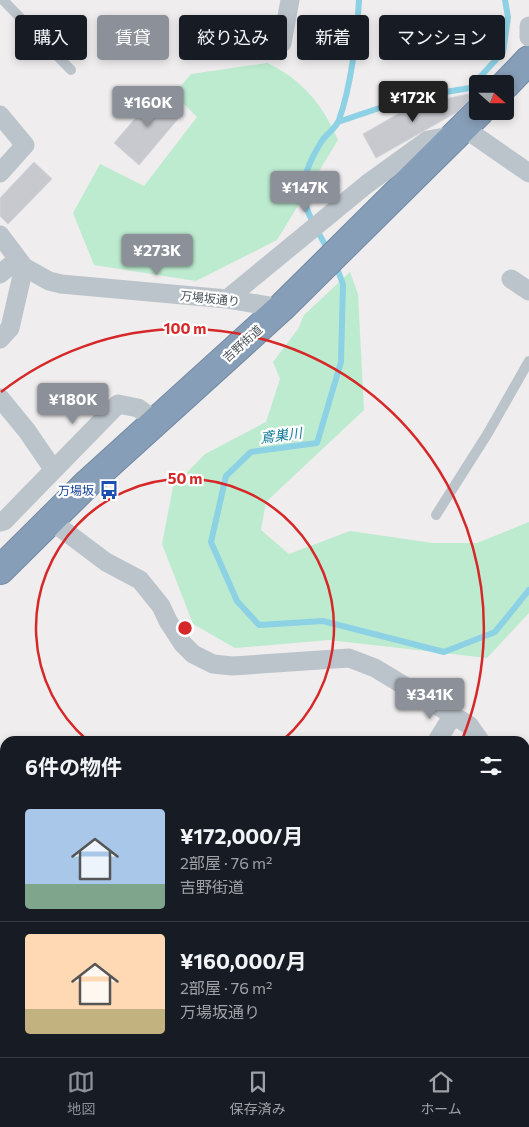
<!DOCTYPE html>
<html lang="ja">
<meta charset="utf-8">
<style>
:root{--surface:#171b24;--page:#242831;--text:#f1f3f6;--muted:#9ea1a6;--line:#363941;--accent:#8c9099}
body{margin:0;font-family:Commissioner,"Noto Sans JP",sans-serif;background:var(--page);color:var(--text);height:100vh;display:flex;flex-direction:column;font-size:19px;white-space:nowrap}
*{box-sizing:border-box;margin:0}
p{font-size:16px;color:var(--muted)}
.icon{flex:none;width:28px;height:28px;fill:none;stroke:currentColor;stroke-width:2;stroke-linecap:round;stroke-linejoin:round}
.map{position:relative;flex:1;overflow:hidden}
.details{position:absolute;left:0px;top:736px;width:530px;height:321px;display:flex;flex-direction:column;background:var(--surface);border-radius:15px 15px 0 0;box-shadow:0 2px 8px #0003}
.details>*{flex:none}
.guide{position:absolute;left:15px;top:15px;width:500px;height:45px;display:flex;gap:10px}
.needle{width:32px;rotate:111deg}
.controls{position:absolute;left:469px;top:75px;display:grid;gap:10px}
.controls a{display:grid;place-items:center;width:45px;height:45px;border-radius:5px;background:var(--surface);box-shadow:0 2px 8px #0003;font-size:25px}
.price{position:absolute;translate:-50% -42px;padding:0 11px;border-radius:5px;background:var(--accent);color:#fff;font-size:16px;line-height:32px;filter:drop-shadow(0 1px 2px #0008)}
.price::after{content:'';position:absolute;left:50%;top:30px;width:15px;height:11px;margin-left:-8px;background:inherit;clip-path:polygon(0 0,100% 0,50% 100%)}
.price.active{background:#222;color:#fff}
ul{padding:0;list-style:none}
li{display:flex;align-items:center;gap:15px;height:125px;padding:0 25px}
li+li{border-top:1px solid var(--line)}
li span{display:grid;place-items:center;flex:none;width:140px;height:100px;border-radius:5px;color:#555}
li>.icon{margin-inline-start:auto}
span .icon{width:60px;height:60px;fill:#fffc;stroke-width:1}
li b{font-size:21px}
h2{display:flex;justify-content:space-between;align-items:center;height:60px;padding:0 25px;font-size:21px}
.tag{padding:0 18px;border-radius:5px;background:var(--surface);box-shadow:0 2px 8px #0003;font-size:18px;line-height:45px}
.tag.active{background:var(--accent);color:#fff}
.menu{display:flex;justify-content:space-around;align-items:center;height:70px;border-top:1px solid var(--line);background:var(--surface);font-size:14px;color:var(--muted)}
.menu a{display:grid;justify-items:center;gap:2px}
.menu .active{color:var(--accent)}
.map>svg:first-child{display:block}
.green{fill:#bdebd0}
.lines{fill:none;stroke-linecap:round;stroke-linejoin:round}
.stream{stroke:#8dd1e5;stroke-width:6}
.building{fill:#c7c9cf;stroke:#d1d3d8}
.highway-casing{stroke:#7389a4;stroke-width:30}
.lane{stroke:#bcc4cb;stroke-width:10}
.street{stroke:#bcc4cb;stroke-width:19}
.highway{stroke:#879eb8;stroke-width:28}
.ring{fill:none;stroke:#d62828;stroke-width:2.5}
.labels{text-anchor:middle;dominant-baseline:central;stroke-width:4.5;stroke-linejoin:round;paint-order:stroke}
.street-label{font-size:12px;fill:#464f58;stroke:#fff}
.transit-label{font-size:12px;fill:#164399;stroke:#fff;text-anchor:end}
.water-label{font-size:14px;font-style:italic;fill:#167d9b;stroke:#fff}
.centre{fill:#d62828;stroke:#fff;stroke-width:2.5}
.ring-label{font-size:15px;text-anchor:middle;font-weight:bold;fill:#d62828;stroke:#fff;stroke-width:4.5;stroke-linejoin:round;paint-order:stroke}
</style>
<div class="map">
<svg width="529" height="1057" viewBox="0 0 529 1057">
<rect width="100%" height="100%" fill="#efeded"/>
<path class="green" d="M267 63C302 79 323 105 338 140L277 240 196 281 94 265 73 213 100 164 144 186 197 117 174 94 191 74Z
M350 272 358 294 364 410 266 502 261 530 289 554 350 531 433 543H477L529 522V613L487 658 329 640 235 648 193 624 162 544 173 487 205 454 266 422 280 379 273 362 298 329 304 315Z
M525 979 529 980V1057H95L96 1052H525Z"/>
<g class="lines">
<path class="stream" d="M338 122 409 98 470 88 503 52 508 17 505 0
M329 252C305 207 290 193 320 144 324 135 336 129 339 120 351 86 357 37 359 0
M335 263 343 284 341 362 317 443 251 452 226 476 211 542 237 601 259 625 323 621 444 652 495 632 529 590
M525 967 529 960
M474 1057 477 1052"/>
</g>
<path class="building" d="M158 92 183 113 139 165 114 143Z
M478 92V96L469 100 457 112 376 158 363 134 412 106Z
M34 162 52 179 8 224 0 216V198Z"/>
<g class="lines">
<g class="highway-casing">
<path id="highway" d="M505 85 529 60
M0 570 88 483 281 308 480 111"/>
</g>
<path class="lane" d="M3 0 71 70
M436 515 488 433 529 361"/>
<path class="street" d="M529 26V37
M282 43 290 0
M0 115 25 145 0 173
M464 128 529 173
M0 235 24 267 10 328 0 339
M24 267 49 281 61 284 227 299 281 308
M0 274 18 259
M511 279 529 291
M227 299 367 184 428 140 455 135
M0 398 27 431 53 469
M50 520 106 562 140 580 161 606 168 621 183 644 193 654 213 664 233 666 349 658 375 668 469 725 480 741
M0 522 4 521 118 404 138 408 156 421
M437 741 453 715
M525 854 529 864
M0 879 5 881
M0 1018 5 1007"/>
<use href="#highway" class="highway"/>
</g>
<g class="ring">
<path d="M87 740A149 149 0 1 1 283 740"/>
<path d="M1 392A299 299 0 0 1 462 740"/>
</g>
<defs>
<g id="bus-bare" transform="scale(1.5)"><path d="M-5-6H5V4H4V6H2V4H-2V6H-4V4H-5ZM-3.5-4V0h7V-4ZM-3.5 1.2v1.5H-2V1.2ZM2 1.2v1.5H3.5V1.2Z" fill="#1a4fb4" stroke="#fff" stroke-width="2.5" paint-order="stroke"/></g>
</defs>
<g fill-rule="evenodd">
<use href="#bus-bare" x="109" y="490"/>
</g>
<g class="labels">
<g class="street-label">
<text transform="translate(210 298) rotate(6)">万場坂通り</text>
<text transform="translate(242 343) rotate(-42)">吉野街道</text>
</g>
<g class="transit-label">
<text x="94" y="490">万場坂</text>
</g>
<g class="water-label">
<text transform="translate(281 435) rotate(-7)">鳶巣川</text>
</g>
</g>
<circle cx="185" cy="628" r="8" class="centre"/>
<g class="ring-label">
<text x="185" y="334">100 m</text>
<text x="185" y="484">50 m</text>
</g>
</svg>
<div class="controls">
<a><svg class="needle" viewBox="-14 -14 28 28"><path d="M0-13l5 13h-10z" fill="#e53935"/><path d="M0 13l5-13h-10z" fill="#9ea1a6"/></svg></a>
</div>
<b class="price active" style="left:413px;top:123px">¥172K</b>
<b class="price" style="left:148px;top:128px">¥160K</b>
<b class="price" style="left:305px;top:213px">¥147K</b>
<b class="price" style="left:157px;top:276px">¥273K</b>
<b class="price" style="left:73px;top:425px">¥180K</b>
<b class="price" style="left:430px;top:720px">¥341K</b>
<div class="guide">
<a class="tag">購入</a>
<a class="tag active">賃貸</a>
<a class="tag">絞り込み</a>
<a class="tag">新着</a>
<a class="tag">マンション</a>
</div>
<section class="details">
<h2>6件の物件<svg class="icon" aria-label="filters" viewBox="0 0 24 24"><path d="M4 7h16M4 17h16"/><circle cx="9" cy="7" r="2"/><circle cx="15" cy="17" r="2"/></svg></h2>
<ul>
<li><span style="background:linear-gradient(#a9c7e8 75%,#7fa58c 0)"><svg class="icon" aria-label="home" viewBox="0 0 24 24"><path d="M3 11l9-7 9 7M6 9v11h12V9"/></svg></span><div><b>¥172,000/月</b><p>2部屋 · 76 m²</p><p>吉野街道</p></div></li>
<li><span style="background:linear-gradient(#ffd9b3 75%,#c2b280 0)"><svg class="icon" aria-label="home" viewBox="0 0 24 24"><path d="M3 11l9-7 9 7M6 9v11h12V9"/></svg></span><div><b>¥160,000/月</b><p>2部屋 · 76 m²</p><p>万場坂通り</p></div></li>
</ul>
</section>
</div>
<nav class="menu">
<a class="active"><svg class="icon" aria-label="map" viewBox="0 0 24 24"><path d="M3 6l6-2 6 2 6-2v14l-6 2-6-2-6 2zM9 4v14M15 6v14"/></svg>地図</a>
<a><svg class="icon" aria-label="saved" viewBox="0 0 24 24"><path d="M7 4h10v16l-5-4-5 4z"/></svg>保存済み</a>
<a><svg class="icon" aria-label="home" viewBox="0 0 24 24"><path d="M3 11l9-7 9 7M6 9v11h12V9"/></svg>ホーム</a>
</nav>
